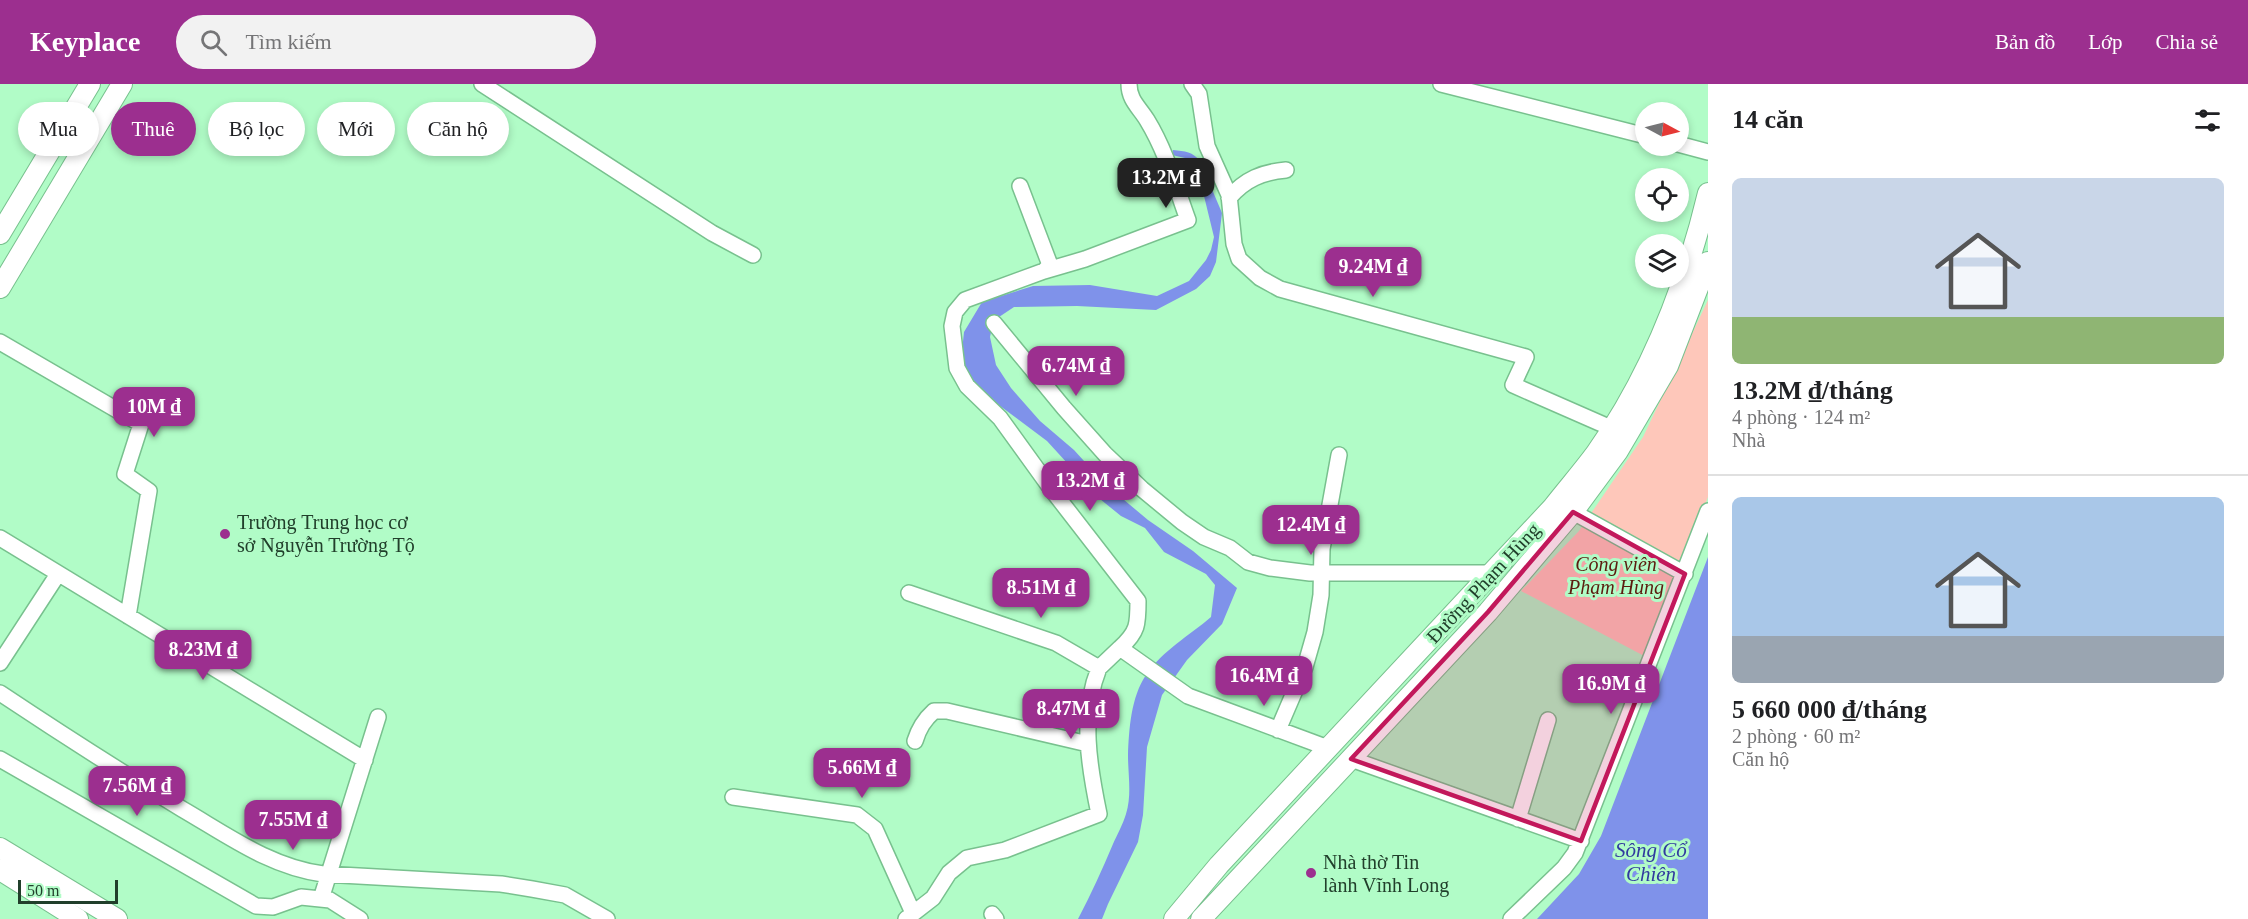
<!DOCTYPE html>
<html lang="vi">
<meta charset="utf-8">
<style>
:root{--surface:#fff;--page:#f2f2f2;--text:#202124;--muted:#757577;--line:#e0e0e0;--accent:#9c2f8f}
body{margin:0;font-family:"Times New Roman",serif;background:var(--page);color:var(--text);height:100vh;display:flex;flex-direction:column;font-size:22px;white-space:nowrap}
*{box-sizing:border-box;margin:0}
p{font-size:20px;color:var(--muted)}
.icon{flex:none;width:33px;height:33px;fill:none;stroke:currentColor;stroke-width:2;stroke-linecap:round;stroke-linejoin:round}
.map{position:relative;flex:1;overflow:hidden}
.drawer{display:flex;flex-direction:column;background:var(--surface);width:540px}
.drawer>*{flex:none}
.top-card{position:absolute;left:18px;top:18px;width:570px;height:54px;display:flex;gap:12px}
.needle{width:39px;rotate:97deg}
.buttons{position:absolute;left:1635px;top:18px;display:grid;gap:12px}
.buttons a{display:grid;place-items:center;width:54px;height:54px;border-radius:50%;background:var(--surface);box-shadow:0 3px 9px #0003;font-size:30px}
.scale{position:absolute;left:18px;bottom:15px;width:100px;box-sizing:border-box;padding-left:6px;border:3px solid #213f2b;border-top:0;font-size:16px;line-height:21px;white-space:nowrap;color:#213f2b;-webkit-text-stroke:4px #b1fcc7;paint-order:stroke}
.price{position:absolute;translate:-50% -51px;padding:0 14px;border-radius:12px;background:var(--accent);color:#fff;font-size:20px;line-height:39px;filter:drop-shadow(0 2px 3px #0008)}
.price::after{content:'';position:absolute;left:50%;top:36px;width:18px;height:14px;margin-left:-9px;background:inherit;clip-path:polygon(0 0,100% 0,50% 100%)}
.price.on{background:#222;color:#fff}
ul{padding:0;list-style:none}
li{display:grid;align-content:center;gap:12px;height:318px;padding:0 24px}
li+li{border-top:2px solid var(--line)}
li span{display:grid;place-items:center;height:186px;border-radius:9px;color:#555}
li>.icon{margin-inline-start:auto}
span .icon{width:108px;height:108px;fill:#fffc;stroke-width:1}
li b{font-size:26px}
h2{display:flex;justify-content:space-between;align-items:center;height:72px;padding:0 24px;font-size:26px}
.chip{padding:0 21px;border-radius:27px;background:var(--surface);box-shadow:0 3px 9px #0003;font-size:21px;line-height:54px}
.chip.on{background:var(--accent);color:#fff}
header{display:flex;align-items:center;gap:36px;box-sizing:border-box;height:84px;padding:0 30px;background:var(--accent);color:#fff}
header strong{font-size:28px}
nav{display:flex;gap:33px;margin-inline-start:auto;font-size:21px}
.search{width:420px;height:54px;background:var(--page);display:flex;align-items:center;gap:15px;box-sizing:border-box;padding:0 21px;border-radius:33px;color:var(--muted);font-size:22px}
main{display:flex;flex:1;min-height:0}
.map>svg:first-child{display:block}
.green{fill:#fec7ba}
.water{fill:#7f92ea}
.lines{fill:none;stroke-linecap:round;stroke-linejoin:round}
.minor-casing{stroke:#78c18e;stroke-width:18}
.major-casing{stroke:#78c18e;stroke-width:22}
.minor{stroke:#fff;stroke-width:15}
.major{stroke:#fff;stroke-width:20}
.marked{fill:#c2185b;fill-opacity:0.2;stroke:#c2185b;stroke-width:4.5;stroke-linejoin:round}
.poi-dot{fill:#9c2f8f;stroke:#b1fcc7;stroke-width:2}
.labels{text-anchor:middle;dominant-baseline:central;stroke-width:6;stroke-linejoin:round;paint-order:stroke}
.poi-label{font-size:20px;fill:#213f2b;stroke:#b1fcc7;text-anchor:start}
.park-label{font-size:20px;font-style:italic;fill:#5c1c0f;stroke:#b1fcc7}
.street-label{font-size:20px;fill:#213f2b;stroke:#b1fcc7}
.water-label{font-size:21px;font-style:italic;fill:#313a9f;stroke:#b1fcc7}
</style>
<header>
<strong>Keyplace</strong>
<div class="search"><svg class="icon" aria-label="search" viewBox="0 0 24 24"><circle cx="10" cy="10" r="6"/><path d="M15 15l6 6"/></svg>Tìm kiếm</div>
<nav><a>Bản đồ</a><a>Lớp</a><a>Chia sẻ</a></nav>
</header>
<main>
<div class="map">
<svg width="1708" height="835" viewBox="0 0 1708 835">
<rect width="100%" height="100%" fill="#b1fcc7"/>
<path class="green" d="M1708 216V413L1648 574 1521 507 1579 447 1643 353Z"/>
<path class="water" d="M1173 66C1185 67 1193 68 1200 77L1222 129 1216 178 1210 192 1196 205 1156 226 1077 222 1014 223 999 233 993 239 990 253 996 281 1011 304 1040 337 1074 366 1105 400 1148 436 1193 467 1237 504 1222 540 1187 576 1162 611 1147 663 1143 731 1138 758 1108 820 1102 835H1078C1091 810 1102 786 1113 760 1117 751 1123 740 1126 730 1132 711 1128 691 1128 671 1129 645 1131 613 1146 591 1163 566 1189 552 1211 533L1215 501 1206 490 1164 468 1145 444 1121 432 1100 415 1047 357 984 310 965 286 962 267 964 248 982 218 1033 202 1090 201 1157 212 1189 197 1206 176 1211 166 1214 153 1204 112 1185 74 1172 71Z
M1708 473V835H1537L1579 790 1601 752Z"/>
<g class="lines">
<g class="minor-casing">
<path id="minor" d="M482 0 712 149 753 171
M1192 0 1199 10 1207 62 1229 111 1234 160 1239 175 1260 194 1280 205 1526 273 1513 301 1611 344
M1441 0 1646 52
M1678 60 1708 68
M1020 102 1050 181 1044 187 965 216 955 228 952 242 957 284 967 302 1000 334 1052 406 1138 517C1138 540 1138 548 1120 564
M1229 114C1245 95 1263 88 1286 86
M1044 187 1085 175 1188 136C1176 103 1166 67 1147 36 1139 23 1129 16 1129 0
M994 239 1064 324 1105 370 1142 405 1182 438 1204 453 1230 464 1248 478 1270 484 1310 489H1492
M0 258 141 340 125 390 149 407 128 532
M1573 428 1685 490
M0 454 365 676
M909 509 1056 559 1099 584 1120 564 1188 612 1328 664
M0 579 58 490
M0 609C60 649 121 688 182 725 227 751 270 783 323 790L501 800 532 805 565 811 607 835
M1278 646 1305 583 1315 548 1321 511 1322 465 1339 371
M915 657C919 644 924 636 934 627H947L1088 660
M0 675 256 822 273 823 301 813 330 816 360 835
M1351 675 1581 757
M733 713 857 731 875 745 913 829
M1518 735 1548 636
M321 815 378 633
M992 830 996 835
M906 835 933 814 949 789 967 774 1005 766 1099 730C1089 682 1080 631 1099 584
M1511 835 1564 784 1575 769 1708 427"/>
</g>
<g class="major-casing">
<path id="major" d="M0 150 90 0
M0 204 122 0
M0 764 117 835
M0 786 78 835
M1174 835 1219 781 1553 423C1567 405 1582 388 1596 369 1651 291 1686 201 1708 109
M1201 835 1488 528 1573 428 1618 367 1668 282 1708 178"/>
</g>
<use href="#minor" class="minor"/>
<use href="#major" class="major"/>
</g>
<path class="marked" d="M1573 428 1685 490 1581 757 1351 675 1488 528Z"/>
<g class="poi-dot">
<circle cx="225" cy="450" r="6"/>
<circle cx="1311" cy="789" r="6"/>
</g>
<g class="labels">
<g class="poi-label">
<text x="237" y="438">Trường Trung học cơ<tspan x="237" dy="23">sở Nguyễn Trường Tộ</tspan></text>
<text x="1323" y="778">Nhà thờ Tin<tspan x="1323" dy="23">lành Vĩnh Long</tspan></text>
</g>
<g class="park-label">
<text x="1616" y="480">Công viên<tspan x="1616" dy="23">Phạm Hùng</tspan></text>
</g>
<g class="street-label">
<text transform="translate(1483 499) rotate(-47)">Đường Phạm Hùng</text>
</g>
<g class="water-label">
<text x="1651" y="766">Sông Cổ<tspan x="1651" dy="24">Chiên</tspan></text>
</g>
</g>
</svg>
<div class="buttons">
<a><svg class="needle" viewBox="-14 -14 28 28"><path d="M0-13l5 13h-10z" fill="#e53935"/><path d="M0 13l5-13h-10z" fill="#757577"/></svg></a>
<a><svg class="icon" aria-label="locate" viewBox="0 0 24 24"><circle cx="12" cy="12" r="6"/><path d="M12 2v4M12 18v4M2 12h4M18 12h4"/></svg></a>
<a><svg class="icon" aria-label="layers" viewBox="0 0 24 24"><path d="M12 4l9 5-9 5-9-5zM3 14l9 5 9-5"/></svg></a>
</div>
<div class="scale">50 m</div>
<b class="price on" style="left:1166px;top:125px">13.2M ₫</b>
<b class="price" style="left:1373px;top:214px">9.24M ₫</b>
<b class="price" style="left:1076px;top:313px">6.74M ₫</b>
<b class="price" style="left:154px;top:354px">10M ₫</b>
<b class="price" style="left:1090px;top:428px">13.2M ₫</b>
<b class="price" style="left:1311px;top:472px">12.4M ₫</b>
<b class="price" style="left:1041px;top:535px">8.51M ₫</b>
<b class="price" style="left:203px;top:597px">8.23M ₫</b>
<b class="price" style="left:1264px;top:623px">16.4M ₫</b>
<b class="price" style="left:1611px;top:631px">16.9M ₫</b>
<b class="price" style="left:1071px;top:656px">8.47M ₫</b>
<b class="price" style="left:862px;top:715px">5.66M ₫</b>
<b class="price" style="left:137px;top:733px">7.56M ₫</b>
<b class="price" style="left:293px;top:767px">7.55M ₫</b>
<div class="top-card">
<a class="chip">Mua</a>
<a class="chip on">Thuê</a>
<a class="chip">Bộ lọc</a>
<a class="chip">Mới</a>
<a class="chip">Căn hộ</a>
</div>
</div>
<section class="drawer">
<h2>14 căn<svg class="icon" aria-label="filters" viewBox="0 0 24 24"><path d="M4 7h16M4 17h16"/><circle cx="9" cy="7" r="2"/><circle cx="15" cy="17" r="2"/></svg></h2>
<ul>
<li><span style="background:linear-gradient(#c9d6e8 75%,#8fb573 0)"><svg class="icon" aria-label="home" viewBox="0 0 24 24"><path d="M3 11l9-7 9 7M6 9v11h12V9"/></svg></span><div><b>13.2M ₫/tháng</b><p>4 phòng · 124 m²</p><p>Nhà</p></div></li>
<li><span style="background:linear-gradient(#a9c7e8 75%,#9aa5b1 0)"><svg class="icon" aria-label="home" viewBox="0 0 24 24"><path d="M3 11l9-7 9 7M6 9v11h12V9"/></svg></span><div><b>5 660 000 ₫/tháng</b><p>2 phòng · 60 m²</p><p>Căn hộ</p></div></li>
</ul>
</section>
</main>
